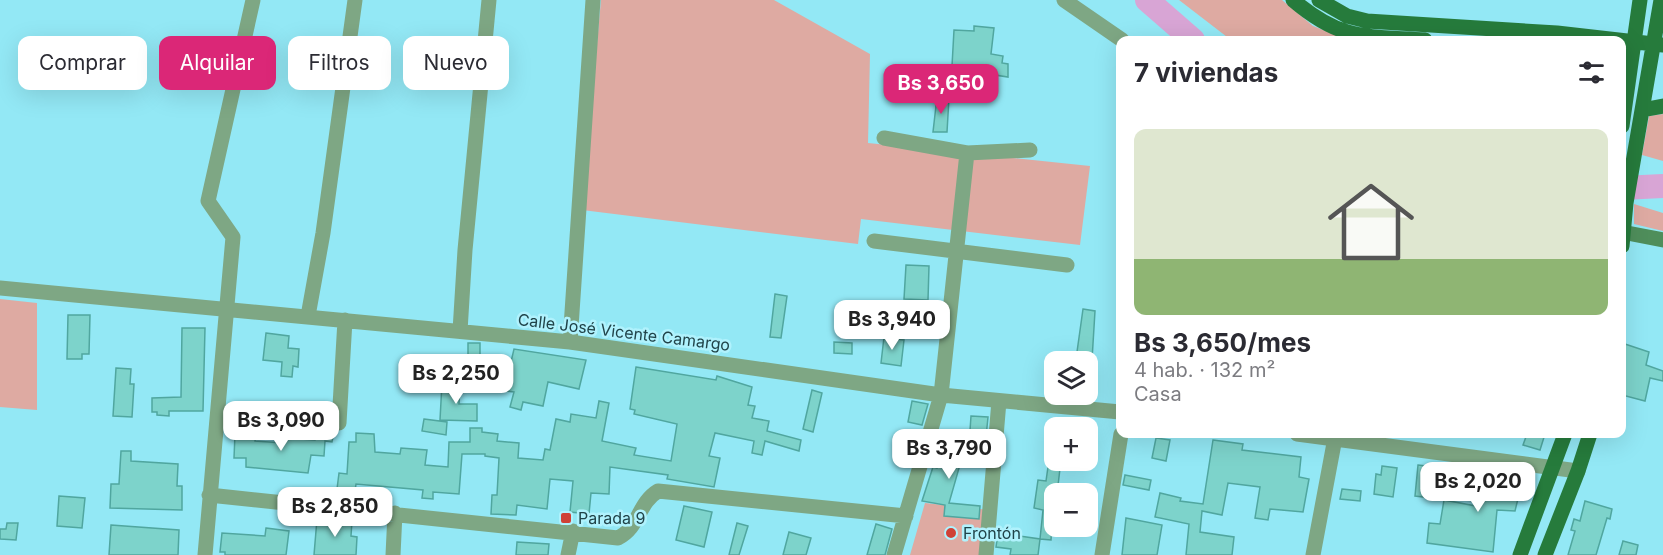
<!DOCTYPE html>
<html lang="es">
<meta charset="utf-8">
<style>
:root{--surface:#fff;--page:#f7f7f7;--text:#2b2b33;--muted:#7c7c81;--line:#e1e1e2;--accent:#db2777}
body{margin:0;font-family:Inter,sans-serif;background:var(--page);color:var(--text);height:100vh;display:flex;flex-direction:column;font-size:22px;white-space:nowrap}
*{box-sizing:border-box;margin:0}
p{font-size:20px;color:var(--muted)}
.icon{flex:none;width:33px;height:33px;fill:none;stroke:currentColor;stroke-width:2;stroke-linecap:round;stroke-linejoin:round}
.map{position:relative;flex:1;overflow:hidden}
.side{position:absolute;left:1116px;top:36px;width:510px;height:402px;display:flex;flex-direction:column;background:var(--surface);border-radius:12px;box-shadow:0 6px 24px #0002}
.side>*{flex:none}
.banner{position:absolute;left:18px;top:36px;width:570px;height:54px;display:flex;gap:12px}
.buttons{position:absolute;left:1044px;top:351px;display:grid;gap:12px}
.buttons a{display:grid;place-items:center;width:54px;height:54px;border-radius:12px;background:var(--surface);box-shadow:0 6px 24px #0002;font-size:30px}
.price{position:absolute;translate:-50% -51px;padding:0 14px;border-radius:12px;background:#fff;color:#222;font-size:20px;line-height:39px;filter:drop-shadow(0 2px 3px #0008)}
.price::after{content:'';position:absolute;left:50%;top:36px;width:18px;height:14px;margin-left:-9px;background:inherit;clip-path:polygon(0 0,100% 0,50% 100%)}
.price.current{background:var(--accent);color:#fff}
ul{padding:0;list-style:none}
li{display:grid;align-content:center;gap:12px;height:318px;padding:0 18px}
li+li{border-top:2px solid var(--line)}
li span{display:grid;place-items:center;height:186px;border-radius:12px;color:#555}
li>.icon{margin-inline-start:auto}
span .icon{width:108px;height:108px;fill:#fffc;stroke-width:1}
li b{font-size:26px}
h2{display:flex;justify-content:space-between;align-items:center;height:72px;padding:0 18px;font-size:26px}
.chip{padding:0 21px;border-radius:12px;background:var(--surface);box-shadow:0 6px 24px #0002;font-size:21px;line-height:54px}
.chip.current{background:var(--accent);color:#fff}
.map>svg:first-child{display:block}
.green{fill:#deaaa2}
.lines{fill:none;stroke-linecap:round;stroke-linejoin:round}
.river{stroke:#d8a5d5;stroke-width:24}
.building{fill:#7dd3cb;stroke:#50a69f;stroke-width:1.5}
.minor{stroke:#7ea784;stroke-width:15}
.secondary{stroke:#4f8e5b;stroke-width:15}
.primary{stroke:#267b3c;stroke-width:15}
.poi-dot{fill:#cf4136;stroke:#b0f2fd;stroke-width:2}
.labels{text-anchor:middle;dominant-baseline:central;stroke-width:5;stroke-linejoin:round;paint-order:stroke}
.street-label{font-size:16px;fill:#204349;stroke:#b0f2fd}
.poi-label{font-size:16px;fill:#204349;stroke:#b0f2fd;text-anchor:start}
</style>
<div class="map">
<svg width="1663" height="555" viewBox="0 0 1663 555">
<rect width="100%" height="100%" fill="#93e8f5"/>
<path class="green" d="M601 0H774L870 54 868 143 1090 166 1080 245 861 219 858 244 582 210Z
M1179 0H1282L1313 26 1349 40H1231Z
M1663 114V161L1642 155 1649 116Z
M1634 204 1663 213V231L1634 224Z
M0 299 37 303V410L0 407Z
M925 503 989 510 984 555H910Z"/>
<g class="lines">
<path class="river" d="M1147 0 1193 40
M1622 188 1663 186"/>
</g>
<path class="building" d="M974 26 994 28 991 54 1003 56 1002 63 1008 64V77L989 74V69L952 66 954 30 974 31Z
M937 97 949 98 947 132H933Z
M906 265 929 266 928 300 904 299Z
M775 294 787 296 781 338 770 337Z
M1083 309 1095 311 1092 360 1076 359Z
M68 315H90L89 354H82V359H67Z
M182 328H205L203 411H169V416L157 415V412H152V398L181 397Z
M266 333 289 336 288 348 299 349 298 367 293 366 292 377 281 376 282 362 263 360Z
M884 337 904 340 901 366 881 363Z
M834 342 852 343V354L834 353Z
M468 343H480V359L511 362 514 349 586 360 579 389 548 382 543 406 523 402 521 410 510 407 514 392 488 389 489 379H468Z
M1622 343 1649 352 1646 365 1663 371V381L1650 378 1645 401 1622 395Z
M636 367 716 380 717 376 752 387 748 405 755 406 752 418 769 421 767 431 801 440 799 451 765 441 762 455 752 453 754 441 715 433 709 456 720 458 714 487 667 479 668 475 610 467 609 494 591 493 589 514 570 512 573 481 550 479 547 509 517 505 516 515 491 514 492 495H497L499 458 485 456V454H462L459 494 433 492V499L422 498 423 490 356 484 354 499 336 497 339 473 347 474 349 442H356V433L374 434 375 452 400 454 401 448 427 450 425 465 448 467 449 442H470V428H482V432L498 434 497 441 519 443 518 458 543 460 545 449 550 450 556 419 570 422 571 414 596 418 599 401 609 403 602 441 636 448 634 455 671 461 677 424 634 414 635 410 630 409Z
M116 368 131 369 130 384H134L132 417 113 416Z
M442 383H460L459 404H477V421L440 420Z
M812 390 822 393 813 432 803 429Z
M912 401 928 404 922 425 908 422Z
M971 416 988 417 985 447 969 445Z
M424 419 447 422 446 435 422 431Z
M317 430 334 432 332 442 325 441 324 456 311 455 308 473 246 467V458H234L235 434H256L255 441 283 443 284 438 315 440Z
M947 434 967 440 949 503 980 506 979 519 944 516 945 505 922 501 933 467 937 468Z
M1527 434H1545L1540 450 1523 445Z
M1156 438 1170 440 1166 461 1152 458Z
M1213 440 1243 444 1242 450 1301 457 1299 477 1309 479 1303 512 1270 509 1268 520 1255 518 1260 487 1228 483 1222 515 1202 511 1200 532 1234 537 1232 555H1186L1189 524 1155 517 1160 493 1181 498 1180 501 1203 504Z
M121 451H131V461L178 464 177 486H182V510L110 508 111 484H119Z
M1049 460H1061L1057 494H1054L1051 540 1040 539 1043 510 1034 508 1038 480 1046 481Z
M1418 465 1434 467 1431 498 1415 496Z
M1382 466 1397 468 1393 497 1374 494 1376 474 1381 475Z
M1481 468 1524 474 1515 511 1497 510 1493 552 1427 543 1429 523 1440 524 1444 500 1476 506Z
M1125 475 1151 480 1149 490 1123 485Z
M1342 489 1361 491 1360 501 1340 499Z
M59 496 85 498 82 528 57 526Z
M1585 501 1612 509 1610 519 1607 518 1596 555H1568L1575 531 1571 530 1574 519 1580 521Z
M684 506 712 512 704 547 676 540Z
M1126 518 1162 525 1157 555H1122Z
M317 519 352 521 351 536 357 537 356 555H314Z
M7 523H18L16 540 0 539V529H6Z
M737 523 748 526 739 555H729Z
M876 524 892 529 885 555H867Z
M111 525 179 530 178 555H109Z
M266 528 289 531 286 555H225V552H220L222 533 265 536Z
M789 532 811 538 806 555H783Z
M998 533 1040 539 1038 555H1010L1011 549 996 547Z
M1623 541 1638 545 1636 555H1619Z
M517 542 549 544 548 555H516Z"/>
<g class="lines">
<path class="minor" d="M1064 0 1122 40
M884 138 967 153 1030 150
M874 241 1067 265
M0 288 570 342 941 395 1120 412
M308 316 323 233 355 0
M460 331 465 250 489 0
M570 342 593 0
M339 423 345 320
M1297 434 1578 471
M209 495 618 538C639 528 638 503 658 491L906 516
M205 555 233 237 208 201 253 0
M393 555 395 513
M568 555 573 531
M894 555 941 395 967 153
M986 555 999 401
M1102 555 1121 434
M1313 555 1335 438"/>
<path class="secondary" d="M1622 232 1663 240"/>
<path class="primary" d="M1293 0C1341 41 1365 36 1425 40
M1319 0 1347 16 1367 21 1557 33 1663 45
M1642 110 1663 106
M1622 126 1640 0
M1622 246 1626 203 1661 0
M1520 555 1565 434
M1545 555 1578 471 1590 434"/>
</g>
<g class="poi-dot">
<rect x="560" y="512" width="12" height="12" rx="3"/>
<circle cx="951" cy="533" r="6"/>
</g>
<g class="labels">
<g class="street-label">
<text transform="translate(624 332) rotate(7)">Calle José Vicente Camargo</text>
</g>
<g class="poi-label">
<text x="578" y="518">Parada 9</text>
<text x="963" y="533">Frontón</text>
</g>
</g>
</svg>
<div class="buttons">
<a><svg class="icon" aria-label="layers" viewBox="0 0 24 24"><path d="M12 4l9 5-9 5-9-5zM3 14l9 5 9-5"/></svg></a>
<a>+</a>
<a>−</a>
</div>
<b class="price current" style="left:941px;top:115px">Bs 3,650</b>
<b class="price" style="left:892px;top:351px">Bs 3,940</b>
<b class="price" style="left:456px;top:405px">Bs 2,250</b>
<b class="price" style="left:281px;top:452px">Bs 3,090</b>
<b class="price" style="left:949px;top:480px">Bs 3,790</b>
<b class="price" style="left:1478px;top:513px">Bs 2,020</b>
<b class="price" style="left:335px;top:538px">Bs 2,850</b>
<div class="banner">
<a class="chip">Comprar</a>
<a class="chip current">Alquilar</a>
<a class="chip">Filtros</a>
<a class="chip">Nuevo</a>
</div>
<section class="side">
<h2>7 viviendas<svg class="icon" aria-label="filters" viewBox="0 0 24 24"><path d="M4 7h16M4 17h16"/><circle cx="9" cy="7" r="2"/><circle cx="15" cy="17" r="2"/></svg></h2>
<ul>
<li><span style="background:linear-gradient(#dfe7d0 70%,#8fb573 0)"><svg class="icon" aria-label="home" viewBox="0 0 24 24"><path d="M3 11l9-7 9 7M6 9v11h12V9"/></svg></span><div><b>Bs 3,650/mes</b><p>4 hab. · 132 m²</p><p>Casa</p></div></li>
</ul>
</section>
</div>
